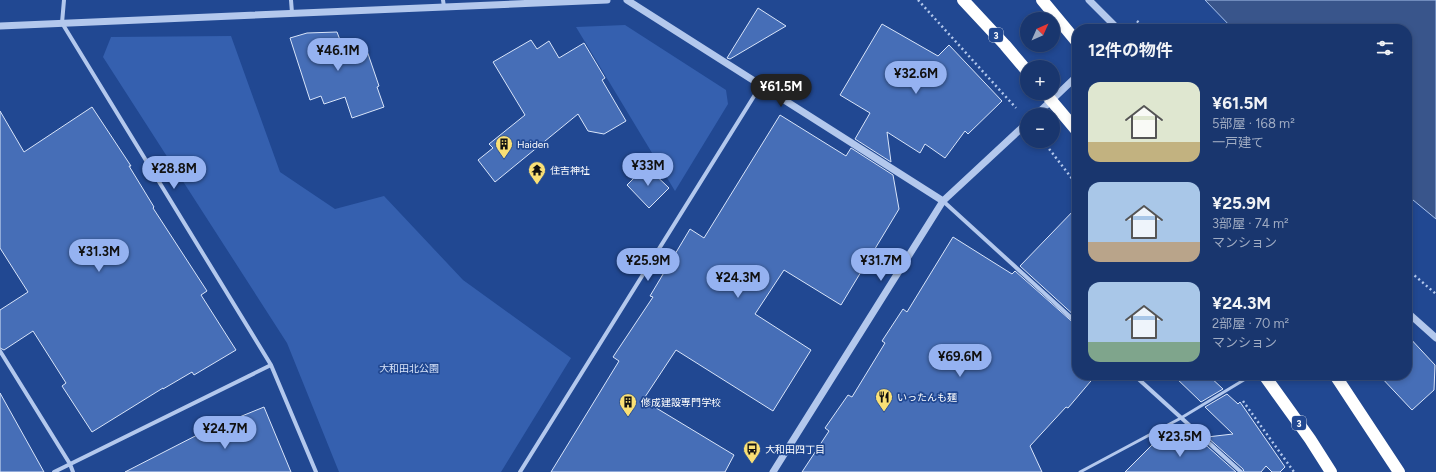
<!DOCTYPE html>
<html lang="ja">
<meta charset="utf-8">
<style>
:root{--surface:#19366e;--page:#223e73;--text:#f1f3f6;--muted:#9fabc2;--line:#375081;--accent:#95b2f1}
body{margin:0;font-family:Figtree,"Noto Sans JP",sans-serif;background:var(--page);color:var(--text);height:100vh;display:flex;flex-direction:column;font-size:15px;white-space:nowrap}
*{box-sizing:border-box;margin:0}
p{font-size:13px;color:var(--muted)}
.icon{flex:none;width:22px;height:22px;fill:none;stroke:currentColor;stroke-width:2;stroke-linecap:round;stroke-linejoin:round}
.map{position:relative;flex:1;overflow:hidden}
.drawer{position:absolute;left:1072px;top:24px;width:340px;height:356px;display:flex;flex-direction:column;background:var(--surface);border-radius:16px;box-shadow:0 2px 6px #0003,0 0 0 1px var(--line)}
.drawer>*{flex:none}
.needle{width:26px;rotate:45deg}
.buttons{position:absolute;left:1020px;top:12px;display:grid;gap:8px}
.buttons a{display:grid;place-items:center;width:40px;height:40px;border-radius:50%;background:var(--surface);box-shadow:0 2px 6px #0003,0 0 0 1px var(--line);font-size:20px}
.price{position:absolute;translate:-50% -34px;padding:0 9px;border-radius:14px;background:var(--accent);color:#111;font-size:13px;line-height:26px;filter:drop-shadow(0 1px 2px #0008)}
.price::after{content:'';position:absolute;left:50%;top:24px;width:12px;height:9px;margin-left:-6px;background:inherit;clip-path:polygon(0 0,100% 0,50% 100%)}
.price.on{background:#222;color:#fff}
ul{padding:0;list-style:none}
li{display:flex;align-items:center;gap:12px;height:100px;padding:0 16px}
li span{display:grid;place-items:center;flex:none;width:112px;height:80px;border-radius:12px;color:#555}
li>.icon{margin-inline-start:auto}
span .icon{width:48px;height:48px;fill:#fffc;stroke-width:1}
li b{font-size:17px}
h2{display:flex;justify-content:space-between;align-items:center;height:48px;padding:0 16px;font-size:17px}
.map>svg:first-child{display:block}
.green{fill:#3560af}
.water{fill:#39558b;stroke:#a7c2ee}
.building{fill:#466eb7;stroke:#d9e5fa}
.lines{fill:none;stroke-linecap:round;stroke-linejoin:round}
.path{stroke:#b3c8ed;stroke-width:2.5;stroke-dasharray:2 3;stroke-linecap:butt}
.service{stroke:#b3c8ed;stroke-width:3}
.minor{stroke:#b3c8ed;stroke-width:4}
.tertiary{stroke:#b3c8ed;stroke-width:7}
.motorway{stroke:#fff;stroke-width:12}
.motorway-bridge{stroke:#fff;stroke-width:12}
.labels{text-anchor:middle;dominant-baseline:central;stroke-width:3.5;stroke-linejoin:round;paint-order:stroke}
.shield{fill:#214892;stroke:#bcc8de;stroke-width:1}
.shield-label{font-size:9px;font-weight:bold;fill:#fff}
.poi-label{font-size:10px;fill:#fff;stroke:#214892;text-anchor:start}
.park-label{font-size:10px;fill:#d9e5fa;stroke:#214892}
</style>
<div class="map">
<svg width="1436" height="472" viewBox="0 0 1436 472">
<rect width="100%" height="100%" fill="#214892"/>
<path class="green" d="M625 25 726 90 728 104 675 191 576 27Z
M231 36 280 172 335 209 384 196 463 280 571 358 501 472H339L287 343 103 57 111 37Z"/>
<path class="water" d="M1205 0H1436V219L1407 195V29H1233Z"/>
<path class="building" d="M758 8 786 26 730 59 727 58Z
M882 24 938 56 949 45 1002 101 968 134 965 131 945 158 925 144 920 153 887 132 891 162 855 139 870 113 840 95Z
M337 32 343 48 364 42 379 86 377 87 384 107 352 118 345 97 324 104 321 96 310 100 290 38 307 33Z
M531 40 537 49 549 41 559 58 584 43 605 78 602 80 626 121 604 134 588 131 578 114 495 182 478 160 493 148 489 144 525 115 493 62Z
M92 107 131 166H129L154 207 153 208 207 291 201 295 236 350 194 375 192 372 163 389V388L92 432 62 386 66 383 33 331 4 350 0 348V310L28 292 0 248V111L24 152Z
M780 115 846 156 851 148 893 175 899 209 841 305 784 270 755 314 811 350 773 411 676 350 643 400 734 455 725 472H551L619 361 613 357 653 297 650 296 690 229 704 238Z
M646 166 669 188 649 208 627 185Z
M1077 207V318L1020 266Z
M953 237 1012 274 1015 271 1077 326V375H1096L1068 408 1066 407 1030 446 1042 472H802L829 431 825 428 848 395 852 397 885 343 882 341 903 309 907 312Z
M1407 335 1435 365 1434 390 1412 410 1379 375H1407Z
M1173 375H1208L1223 389 1201 402Z
M0 393 44 472H0Z
M1227 394 1238 404 1240 402 1285 467 1280 472H1272L1266 466 1261 472H1244L1243 469 1207 437 1233 434 1205 407Z
M264 407 291 472H125L205 431Z
M1198 438 1236 472H1125L1155 442Z"/>
<g class="lines">
<path class="path" d="M918 0 1016 108
M1137 21 1145 29
M1043 141 1077 185
M1407 269 1436 294
M1243 401 1294 472"/>
<path class="service" d="M1080 472 1181 418 1252 375"/>
<path class="minor" d="M64 0 62 23 271 365 316 472
M291 0 292 13
M443 0 444 7
M943 201 1077 323
M0 351 70 464 73 472
M1134 375 1241 472
M54 472 271 365
M520 472 761 85"/>
<path class="tertiary" d="M627 0 943 201
M1089 0 1118 29
M0 26 607 0
M1036 115 1077 76
M1407 312 1436 338
M773 472 943 201 1027 123"/>
<path class="motorway" d="M963 0 1005 45 1027 71
M1042 0 1077 42
M1264 375 1310 439 1331 472
M1335 375 1399 472"/>
<path class="motorway-bridge" d="M1045 93 1077 131"/>
</g>
<defs>
<g id="building-pin" transform="scale(0.9)"><path d="M0 17L-7.5 6A9.5 9.5 0 1 1 7.5 6Z" fill="#fae075" stroke="#214892"/><path d="M-4-6H4V6H1V3H-1V6H-4ZM-2.5-4.3h1.7v1.8h-1.7ZM.8-4.3h1.7v1.8H.8ZM-2.5-1h1.7V.8h-1.7ZM.8-1h1.7V.8H.8Z" fill="#111"/></g>
<g id="temple-pin" transform="scale(0.9)"><path d="M0 17L-7.5 6A9.5 9.5 0 1 1 7.5 6Z" fill="#fae075" stroke="#214892"/><path d="M0-6L5-2H3V0L6.5 2.5H4V6H1.5V3h-3V6H-4V2.5H-6.5L-3 0V-2H-5Z" fill="#111"/></g>
<g id="restaurant-pin" transform="scale(0.9)"><path d="M0 17L-7.5 6A9.5 9.5 0 1 1 7.5 6Z" fill="#fae075" stroke="#214892"/><path d="M-5-6h1v4h1v-4h1v4h1v-4h1v5L-1.5 .5V6h-2V.5L-5-1ZM5-6V6H3V1.5H1.5Q1.5-4 5-6Z" fill="#111"/></g>
<g id="bus-pin" transform="scale(0.9)"><path d="M0 17L-7.5 6A9.5 9.5 0 1 1 7.5 6Z" fill="#fae075" stroke="#214892"/><path d="M-5-6H5V4H4V6H2V4H-2V6H-4V4H-5ZM-3.5-4V0h7V-4ZM-3.5 1.2v1.5H-2V1.2ZM2 1.2v1.5H3.5V1.2Z" fill="#111"/></g>
</defs>
<g fill-rule="evenodd">
<use href="#building-pin" x="504" y="144"/>
<use href="#temple-pin" x="537" y="170"/>
<use href="#restaurant-pin" x="884" y="397"/>
<use href="#building-pin" x="628" y="402"/>
<use href="#bus-pin" x="752" y="449"/>
</g>
<g class="labels">
<g class="shield">
<rect x="989" y="28" width="14" height="14" rx="3"/>
<rect x="1292" y="416" width="14" height="14" rx="3"/>
</g>
<g class="shield-label">
<text x="996" y="35">3</text>
<text x="1299" y="423">3</text>
</g>
<g class="poi-label">
<text x="517" y="144">Haiden</text>
<text x="550" y="170">住吉神社</text>
<text x="897" y="397">いったんも麺</text>
<text x="641" y="402">修成建設専門学校</text>
<text x="765" y="449">大和田四丁目</text>
</g>
<g class="park-label">
<text x="409" y="368">大和田北公園</text>
</g>
</g>
</svg>
<div class="buttons">
<a><svg class="needle" viewBox="-14 -14 28 28"><path d="M0-13l5 13h-10z" fill="#e53935"/><path d="M0 13l5-13h-10z" fill="#9fabc2"/></svg></a>
<a>+</a>
<a>−</a>
</div>
<b class="price" style="left:338px;top:72px">¥46.1M</b>
<b class="price" style="left:916px;top:95px">¥32.6M</b>
<b class="price on" style="left:781px;top:108px">¥61.5M</b>
<b class="price" style="left:648px;top:187px">¥33M</b>
<b class="price" style="left:174px;top:190px">¥28.8M</b>
<b class="price" style="left:99px;top:273px">¥31.3M</b>
<b class="price" style="left:648px;top:282px">¥25.9M</b>
<b class="price" style="left:881px;top:282px">¥31.7M</b>
<b class="price" style="left:738px;top:299px">¥24.3M</b>
<b class="price" style="left:960px;top:378px">¥69.6M</b>
<b class="price" style="left:225px;top:450px">¥24.7M</b>
<b class="price" style="left:1180px;top:458px">¥23.5M</b>
<section class="drawer">
<h2>12件の物件<svg class="icon" aria-label="filters" viewBox="0 0 24 24"><path d="M4 7h16M4 17h16"/><circle cx="9" cy="7" r="2"/><circle cx="15" cy="17" r="2"/></svg></h2>
<ul>
<li><span style="background:linear-gradient(#dfe7d0 75%,#c2b280 0)"><svg class="icon" aria-label="home" viewBox="0 0 24 24"><path d="M3 11l9-7 9 7M6 9v11h12V9"/></svg></span><div><b>¥61.5M</b><p>5部屋 · 168 m²</p><p>一戸建て</p></div></li>
<li><span style="background:linear-gradient(#a9c7e8 75%,#b9a48a 0)"><svg class="icon" aria-label="home" viewBox="0 0 24 24"><path d="M3 11l9-7 9 7M6 9v11h12V9"/></svg></span><div><b>¥25.9M</b><p>3部屋 · 74 m²</p><p>マンション</p></div></li>
<li><span style="background:linear-gradient(#a9c7e8 75%,#7fa58c 0)"><svg class="icon" aria-label="home" viewBox="0 0 24 24"><path d="M3 11l9-7 9 7M6 9v11h12V9"/></svg></span><div><b>¥24.3M</b><p>2部屋 · 70 m²</p><p>マンション</p></div></li>
</ul>
</section>
</div>
